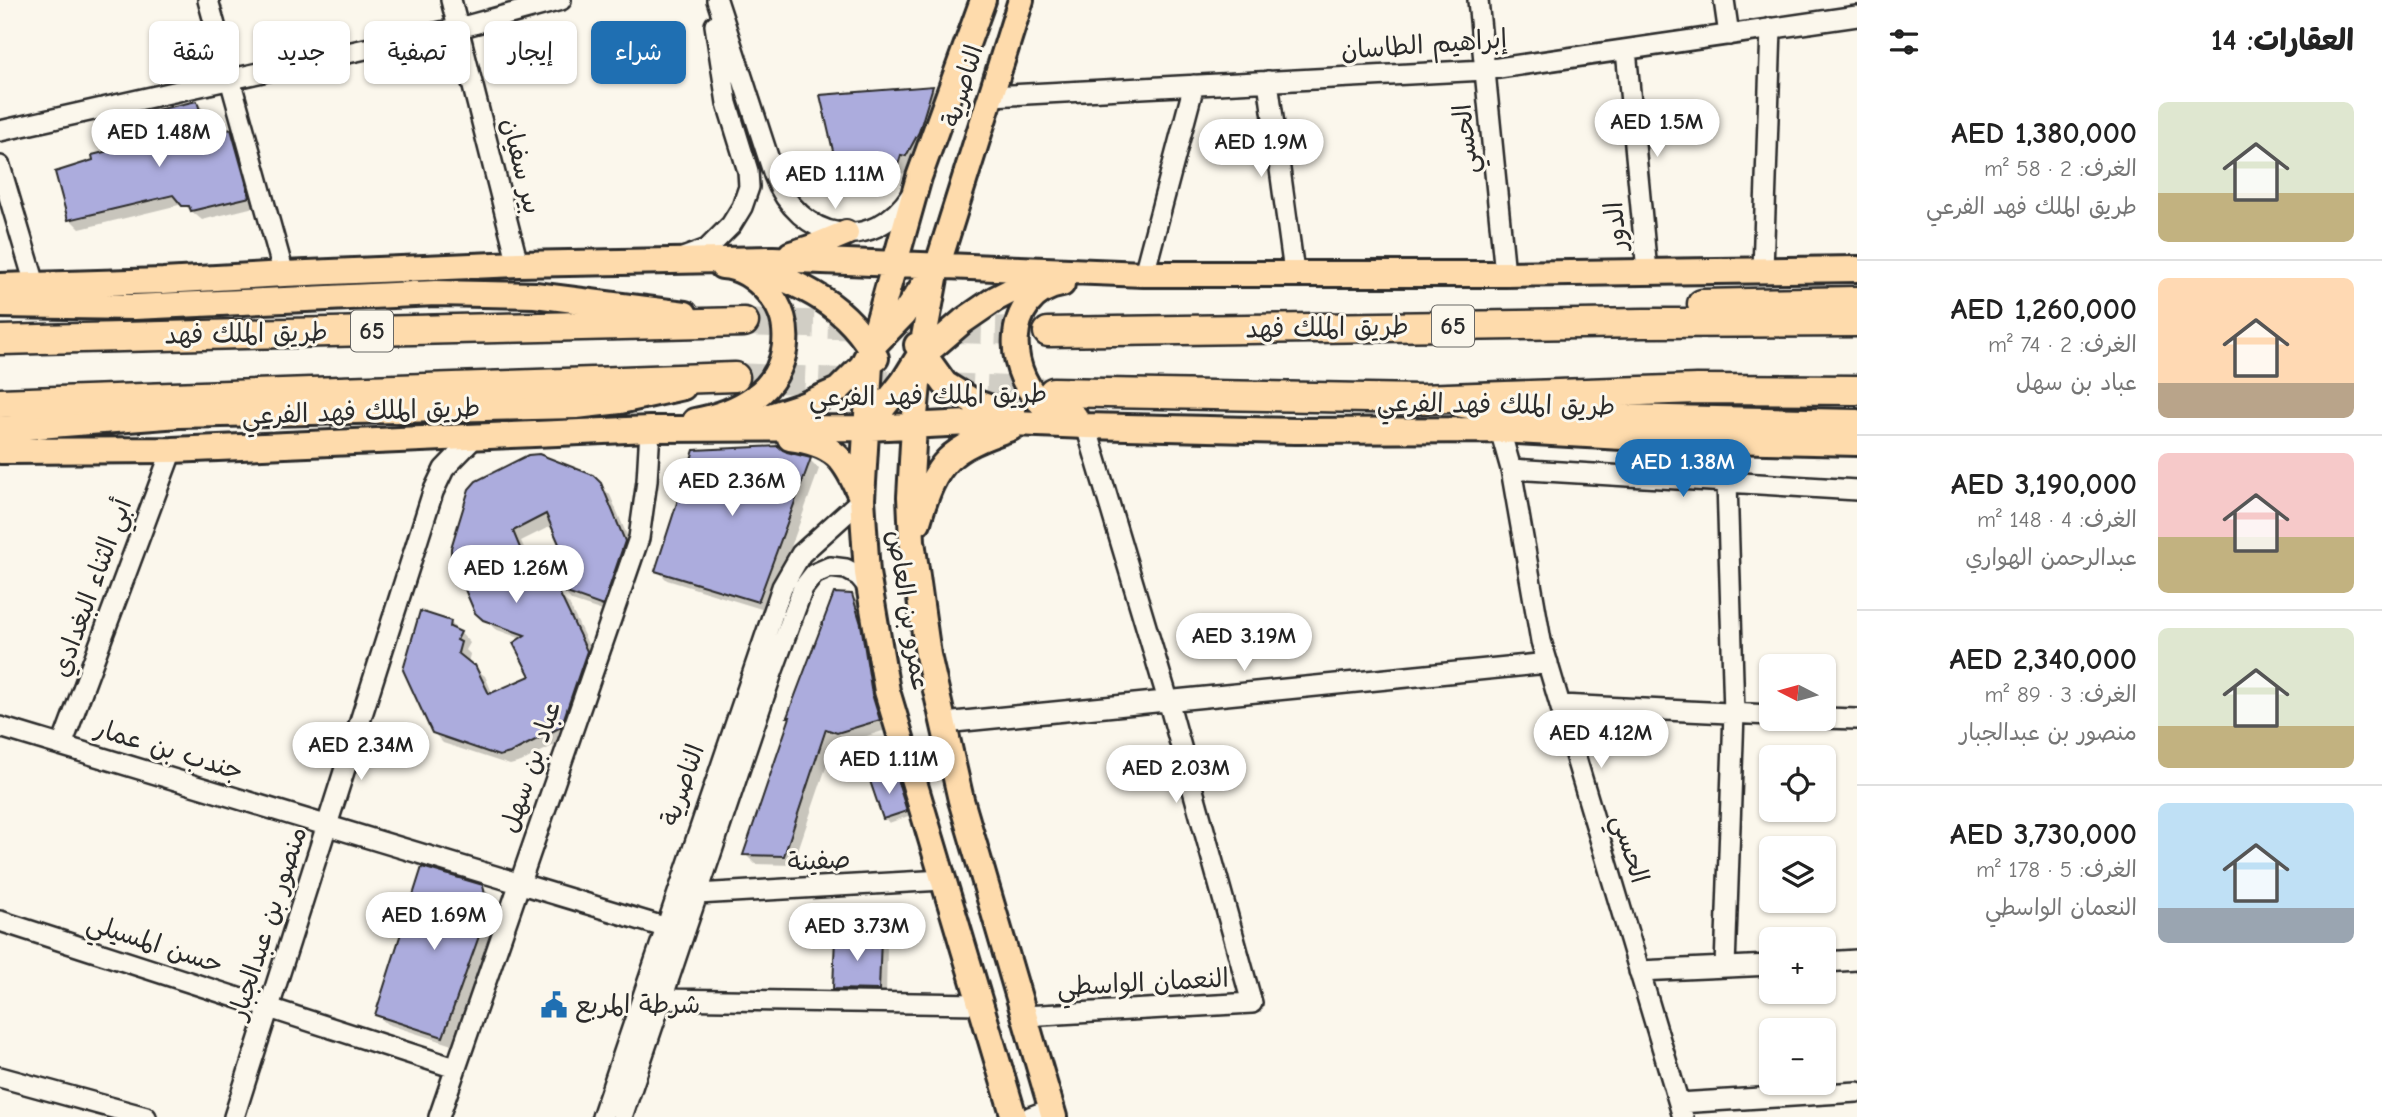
<!DOCTYPE html>
<html lang="ar">
<meta charset="utf-8">
<style>
:root{--surface:#fff;--page:#f6f6f6;--text:#222;--muted:#767676;--line:#e0e0e0;--accent:#1f6fb2}
body{margin:0;font-family:"Comic Neue","Playpen Sans Arabic",sans-serif;background:var(--page);color:var(--text);direction:rtl;height:100vh;display:flex;flex-direction:column;font-size:26px;white-space:nowrap}
*{box-sizing:border-box;margin:0}
p{font-size:23px;color:var(--muted)}
.icon{flex:none;width:38px;height:38px;fill:none;stroke:currentColor;stroke-width:2;stroke-linecap:round;stroke-linejoin:round}
.map{position:relative;flex:1;overflow:hidden;direction:ltr}
.drawer{display:flex;flex-direction:column;background:var(--surface);width:525px}
.drawer>*{flex:none}
.hud{position:absolute;left:21px;top:21px;width:665px;height:63px;direction:rtl;display:flex;gap:14px}
.needle{width:46px;rotate:276deg}
.controls{position:absolute;left:1759px;top:654px;display:grid;gap:14px}
.controls a{display:grid;place-items:center;width:77px;height:77px;border-radius:10px;background:var(--surface);box-shadow:0 2px 5px #0004;font-size:35px}
.price{position:absolute;translate:-50% -60px;padding:0 16px;border-radius:24px;background:#fff;color:#222;font-size:23px;line-height:46px;filter:drop-shadow(0 2px 4px #0008)}
.price::after{content:'';position:absolute;left:50%;top:42px;width:21px;height:16px;margin-left:-10px;background:inherit;clip-path:polygon(0 0,100% 0,50% 100%)}
.price.current{background:var(--accent);color:#fff}
ul{padding:0;list-style:none}
li{display:flex;align-items:center;gap:21px;height:175px;padding:0 28px}
li+li{border-top:2px solid var(--line)}
li span{display:grid;place-items:center;flex:none;width:196px;height:140px;border-radius:10px;color:#555}
li>.icon{margin-inline-start:auto}
span .icon{width:84px;height:84px;fill:#fffc;stroke-width:1}
li b{font-size:30px}
h2{display:flex;justify-content:space-between;align-items:center;height:84px;padding:0 28px;font-size:30px}
.tag{padding:0 24px;border-radius:10px;background:var(--surface);box-shadow:0 2px 5px #0004;font-size:24px;line-height:63px}
.tag.current{background:var(--accent);color:#fff}
main{display:flex;flex:1;min-height:0}
.map>svg:first-child{display:block}
.shadow{fill:#0003}
.building{fill:#acacdd;stroke:#2b2b2b;stroke-width:2}
.lines{fill:none;stroke-linecap:round;stroke-linejoin:round}
.highway-tunnel{stroke:#d1cec5;stroke-width:28;stroke-dasharray:28 14;stroke-linecap:butt}
.minor-casing{stroke:#2b2b2b;stroke-width:24}
.major-casing{stroke:#2b2b2b;stroke-width:30}
.highway-casing{stroke:#2b2b2b;stroke-width:33}
.minor{stroke:#fbf7ec;stroke-width:19}
.major{stroke:#fedbac;stroke-width:24}
.highway{stroke:#fedbac;stroke-width:28}
.labels{text-anchor:middle;dominant-baseline:central;stroke-width:6;stroke-linejoin:round;paint-order:stroke}
.shield{fill:#fbf7ec;stroke:#696865;stroke-width:2}
.shield-label{font-size:24px;font-weight:bold;fill:#2b2b2b}
.street-label{font-size:26px;fill:#2b2b2b;stroke:#fbf7ec}
.poi-label{font-size:26px;fill:#2b2b2b;stroke:#fbf7ec;text-anchor:start}
</style>
<main>
<section class="drawer">
<h2>العقارات: 14<svg class="icon" aria-label="filters" viewBox="0 0 24 24"><path d="M4 7h16M4 17h16"/><circle cx="9" cy="7" r="2"/><circle cx="15" cy="17" r="2"/></svg></h2>
<ul>
<li><span style="background:linear-gradient(#dfe7d0 65%,#c2b280 0)"><svg class="icon" aria-label="home" viewBox="0 0 24 24"><path d="M3 11l9-7 9 7M6 9v11h12V9"/></svg></span><div><b>AED 1,380,000</b><p>الغرف: 2 · 58 m²</p><p>طريق الملك فهد الفرعي</p></div></li>
<li><span style="background:linear-gradient(#ffd9b3 75%,#b9a48a 0)"><svg class="icon" aria-label="home" viewBox="0 0 24 24"><path d="M3 11l9-7 9 7M6 9v11h12V9"/></svg></span><div><b>AED 1,260,000</b><p>الغرف: 2 · 74 m²</p><p>عباد بن سهل</p></div></li>
<li><span style="background:linear-gradient(#f6c9c9 60%,#c2b280 0)"><svg class="icon" aria-label="home" viewBox="0 0 24 24"><path d="M3 11l9-7 9 7M6 9v11h12V9"/></svg></span><div><b>AED 3,190,000</b><p>الغرف: 4 · 148 m²</p><p>عبدالرحمن الهواري</p></div></li>
<li><span style="background:linear-gradient(#dfe7d0 70%,#c2b280 0)"><svg class="icon" aria-label="home" viewBox="0 0 24 24"><path d="M3 11l9-7 9 7M6 9v11h12V9"/></svg></span><div><b>AED 2,340,000</b><p>الغرف: 3 · 89 m²</p><p>منصور بن عبدالجبار</p></div></li>
<li><span style="background:linear-gradient(#bfe0f5 75%,#9aa5b1 0)"><svg class="icon" aria-label="home" viewBox="0 0 24 24"><path d="M3 11l9-7 9 7M6 9v11h12V9"/></svg></span><div><b>AED 3,730,000</b><p>الغرف: 5 · 178 m²</p><p>النعمان الواسطي</p></div></li>
</ul>
</section>
<div class="map">
<svg width="1857" height="1117" viewBox="0 0 1857 1117">
<rect width="100%" height="100%" fill="#fbf7ec"/>
<filter id="ink" filterUnits="userSpaceOnUse"><feTurbulence type="fractalNoise" baseFrequency=".0143" numOctaves="2"/><feDisplacementMap in="SourceGraphic" scale="14" xChannelSelector="R" yChannelSelector="G"/><feConvolveMatrix kernelMatrix="1 2 1 2 8 2 1 2 1" color-interpolation-filters="sRGB"/></filter>
<g filter="url(#ink)">
<path class="shadow" d="M932 88 942 97 915 165 910 164 907 174 900 173V178L849 177 839 167Z
M197 103 206 112 213 136 231 131 240 141 258 206 202 220 183 204 80 229 70 219 159 140Z
M810 460 819 469 768 611 667 580 657 570Z
M592 477 610 495 634 552 612 614 572 601 563 591 572 567 568 562 553 525 521 541 536 575 526 582 558 594 569 604 596 661 570 737 521 762 510 765 443 743 433 732 450 622 470 643 466 650 470 654 468 663 485 676 493 695 533 677 522 639 495 629 477 612 453 557Z
M851 595 861 605 889 729 848 742 836 738 793 865 755 864 745 854Z
M894 775 898 779 911 815 889 823 885 818Z
M482 887 492 897 497 921 452 1045 387 1024 377 1015Z
M880 939 887 947 886 997 842 996 835 989Z"/>
<path class="building" d="M933 86 919 132 906 156 901 155 898 165 891 164V169L837 168 820 95Z
M197 101 208 136 231 129 250 197 191 211 189 206H182L173 195 68 220 55 172 93 160 92 155 157 139 152 111Z
M778 446 787 452 811 458 758 602 655 571 694 450Z
M539 454 593 475 601 483 625 541 603 606 561 591 571 565 566 563V560L546 514 513 531 527 565 512 575 559 592 587 651 561 727 510 753 499 756 432 733 403 670 420 611 451 621 450 627 461 632 457 640 461 642 458 653 473 665H475L489 694 530 676 513 643 525 635 483 620 475 613 451 557V548L469 489 476 481 528 455Z
M834 593 852 594 861 624 872 694 880 720 837 733 826 729 784 856 743 855 790 717H787Z
M895 773 907 811 883 819 870 781Z
M422 867 483 885 488 911 443 1037 375 1015Z
M835 936 881 938 879 990 833 989Z"/>
<g class="lines">
<path class="highway-tunnel" d="M744 322 1048 332
M735 377 1053 392"/>
<g class="minor-casing">
<path id="minor" d="M208 0 284 274
M451 0 518 264
M717 0 774 175C799 241 872 256 912 194
M1478 0 1505 274
M1724 0 1729 35
M1626 50 1647 271
M1268 81 1294 272
M991 96 1485 70 1857 16
M0 131 459 28 561 0
M0 166 35 284
M683 258 707 249 731 225 742 207 749 187 748 171 727 103 715 25
M1763 270 1771 28
M1144 274 1194 85
M1500 430 1511 469 1541 641 1683 1117
M1511 469 1857 490
M1560 705 1771 715
M1824 718 1857 719
M944 723 1548 663
M0 727 684 933
M62 745 172 450
M697 894 943 880
M0 921 455 1068
M1824 962 1857 960
M1725 967 1734 713 1727 482
M1639 971 1771 965
M662 999 979 1004
M1024 1016 1252 1003 1168 700 1086 426
M0 1077 146 1117
M1679 1103 1857 1092
M234 1117 433 492 444 469 475 437
M439 1117 639 538 647 481 650 429
M602 1117 782 587 801 554 862 499
M622 1117 772 673 803 588 814 574 830 567 846 569 859 576 870 589
M1030 1117 1051 1109"/>
</g>
<g class="major-casing">
<path id="major" d="M983 0 919 177 871 348 862 499 867 573 887 691 1014 1117
M1021 0 937 267 921 353 914 426 910 497 912 541 928 655 961 800 1054 1117
M791 254 810 248 846 233
M748 265C802 285 847 303 876 358
M1062 284C1001 294 1004 379 1049 409 1056 414 1067 415 1075 417
M0 286 163 281 284 274 518 264 773 259 1144 274H1505L1857 269
M0 305 134 307 436 293 535 295 685 314
M917 345 945 384 974 402 1014 416
M1462 405 1524 415 1857 422
M758 420 804 405 838 390 862 366 871 348 903 315 932 273
M695 421C717 417 737 410 755 397 789 373 796 322 768 292 756 278 741 267 722 266
M867 428 903 382 921 353 934 346 963 321 995 299 1036 278 1052 276
M0 429 179 415 576 406 620 401 683 387
M790 438C834 444 845 458 861 497
M0 451 172 450 650 429 867 428 989 422 1086 426 1295 431 1500 430 1640 438 1857 443
M918 522C936 460 949 449 1011 428"/>
</g>
<g class="highway-casing">
<path id="highway" d="M1702 304 1857 301
M1048 332 1644 323 1857 322
M0 340 744 322
M1053 392 1420 399 1697 389 1857 390
M0 403 735 377"/>
</g>
<use href="#minor" class="minor"/>
<use href="#major" class="major"/>
<use href="#highway" class="highway"/>
</g>
</g>
<defs>
<g id="civic-bare" transform="scale(2.1)"><path d="M-.6-6.5H3V-4.5H.6V-3L4-1V1h2V6H-6V1h2V-1L-.6-3ZM-1.2 2.5V6h2.4V2.5Z" fill="#1f6fb2" stroke="#fbf7ec" stroke-width="2.5" paint-order="stroke"/></g>
</defs>
<g fill-rule="evenodd">
<use href="#civic-bare" x="554" y="1005"/>
</g>
<g class="labels">
<g class="shield">
<rect x="1432" y="305.5" width="42" height="41" rx="5"/>
<rect x="351" y="310.5" width="42" height="41" rx="5"/>
</g>
<g class="shield-label">
<text x="1453" y="326">65</text>
<text x="372" y="331">65</text>
</g>
<g class="street-label">
<text transform="translate(1424 45) rotate(-4)">إبراهيم الطاسان</text>
<text transform="translate(963 86) rotate(-73)">الناصرية</text>
<text transform="translate(1466 139) rotate(-96)">الحسي</text>
<text transform="translate(521 166) rotate(76)">بير سفيان</text>
<text transform="translate(1616 226) rotate(-95)">الدور</text>
<text transform="translate(1327 328) rotate(-1)">طريق الملك فهد</text>
<text transform="translate(246 334) rotate(-1)">طريق الملك فهد</text>
<text transform="translate(928 396) rotate(-1)">طريق الملك فهد الفرعي</text>
<text transform="translate(1496 405) rotate(1)">طريق الملك فهد الفرعي</text>
<text transform="translate(361 412) rotate(-2)">طريق الملك فهد الفرعي</text>
<text transform="translate(92 588) rotate(-70)">أبي الثناء البغدادي</text>
<text transform="translate(908 611) rotate(81)">عمرو بن العاص</text>
<text transform="translate(169 750) rotate(17)">جندب بن عمار</text>
<text transform="translate(531 767) rotate(-71)">عباد بن سهل</text>
<text transform="translate(683 785) rotate(-71)">الناصرية</text>
<text transform="translate(1630 849) rotate(73)">الحسي</text>
<text transform="translate(819 861) rotate(-3)">صفينة</text>
<text transform="translate(268 923) rotate(-72)">منصور بن عبدالجبار</text>
<text transform="translate(155 944) rotate(18)">حسن المسيلي</text>
<text transform="translate(1143 983) rotate(-3)">النعمان الواسطي</text>
</g>
<g class="poi-label">
<text x="575" y="1005">شرطة المربع</text>
</g>
</g>
</svg>
<div class="controls">
<a><svg class="needle" viewBox="-14 -14 28 28"><path d="M0-13l5 13h-10z" fill="#e53935"/><path d="M0 13l5-13h-10z" fill="#767676"/></svg></a>
<a><svg class="icon" aria-label="locate" viewBox="0 0 24 24"><circle cx="12" cy="12" r="6"/><path d="M12 2v4M12 18v4M2 12h4M18 12h4"/></svg></a>
<a><svg class="icon" aria-label="layers" viewBox="0 0 24 24"><path d="M12 4l9 5-9 5-9-5zM3 14l9 5 9-5"/></svg></a>
<a>+</a>
<a>−</a>
</div>
<b class="price" style="left:1657px;top:159px">AED 1.5M</b>
<b class="price" style="left:159px;top:169px">AED 1.48M</b>
<b class="price" style="left:1261px;top:179px">AED 1.9M</b>
<b class="price" style="left:835px;top:211px">AED 1.11M</b>
<b class="price current" style="left:1683px;top:499px">AED 1.38M</b>
<b class="price" style="left:732px;top:518px">AED 2.36M</b>
<b class="price" style="left:516px;top:605px">AED 1.26M</b>
<b class="price" style="left:1244px;top:673px">AED 3.19M</b>
<b class="price" style="left:1601px;top:770px">AED 4.12M</b>
<b class="price" style="left:361px;top:782px">AED 2.34M</b>
<b class="price" style="left:889px;top:796px">AED 1.11M</b>
<b class="price" style="left:1176px;top:805px">AED 2.03M</b>
<b class="price" style="left:434px;top:952px">AED 1.69M</b>
<b class="price" style="left:857px;top:963px">AED 3.73M</b>
<div class="hud">
<a class="tag current">شراء</a>
<a class="tag">إيجار</a>
<a class="tag">تصفية</a>
<a class="tag">جديد</a>
<a class="tag">شقة</a>
</div>
</div>
</main>
